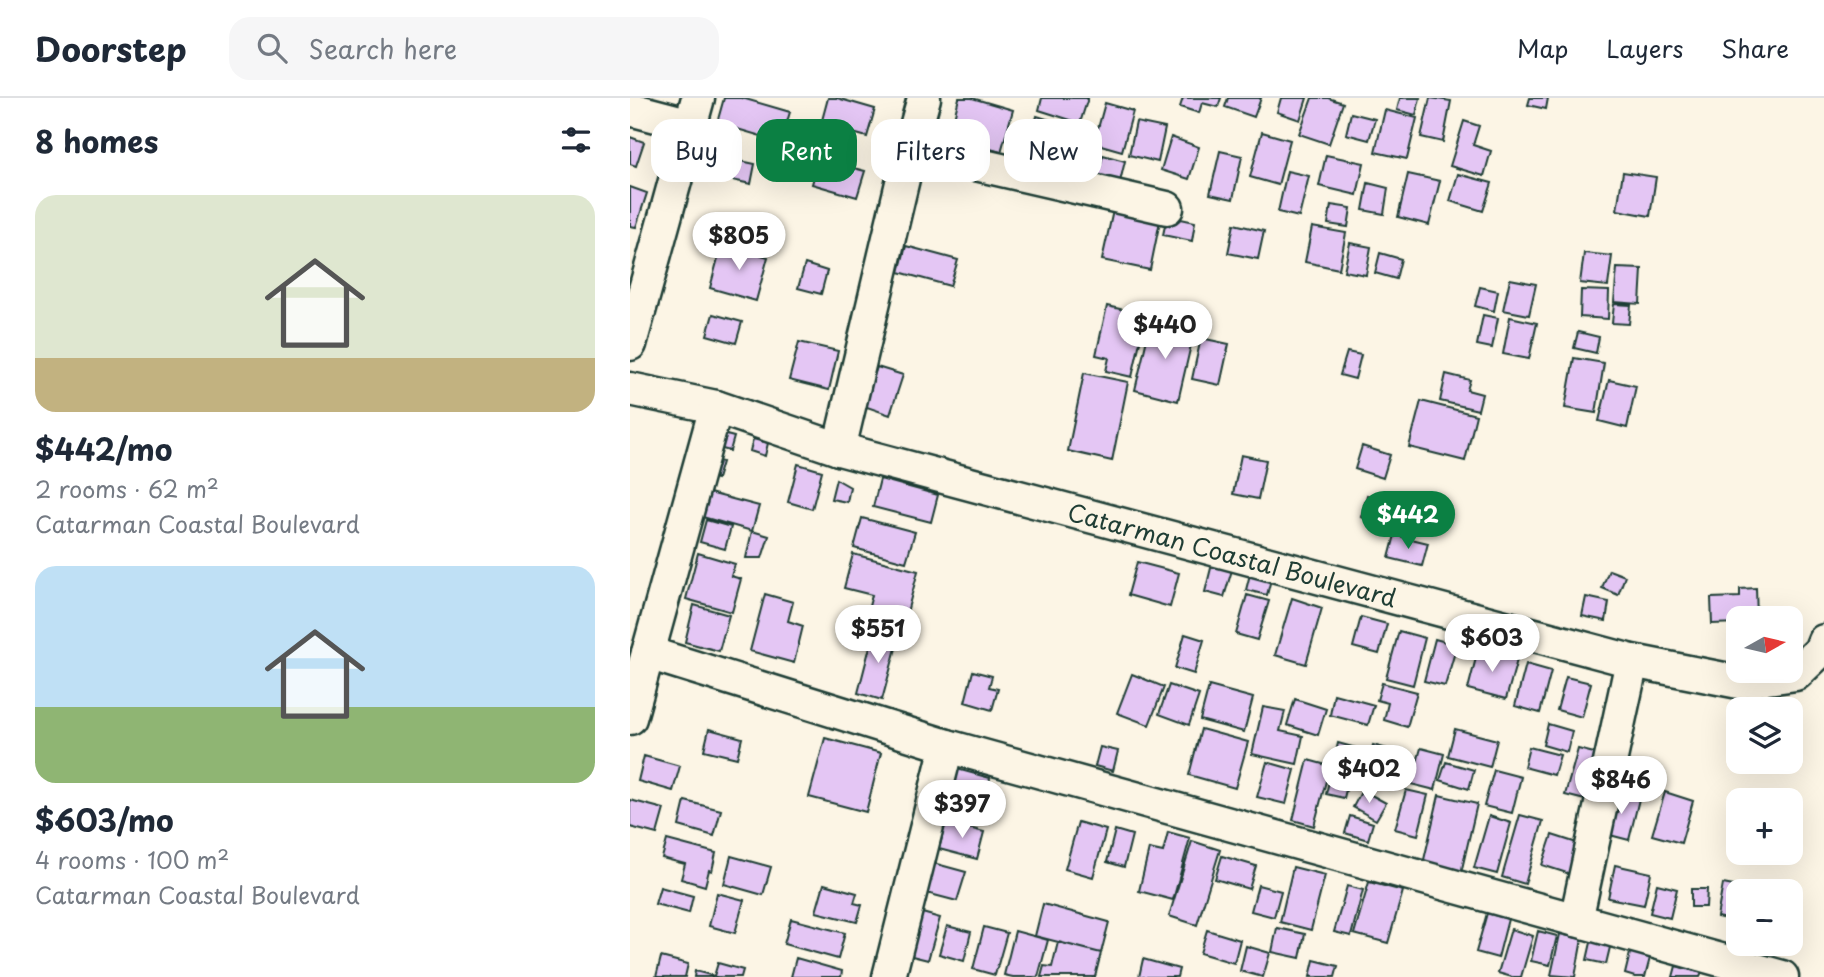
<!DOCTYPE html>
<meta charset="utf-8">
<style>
:root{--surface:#fff;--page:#f6f6f7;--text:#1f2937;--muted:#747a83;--line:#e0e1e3;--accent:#0b8043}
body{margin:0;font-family:"Playpen Sans",sans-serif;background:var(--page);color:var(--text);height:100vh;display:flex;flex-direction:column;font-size:26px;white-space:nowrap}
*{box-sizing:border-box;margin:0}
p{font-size:23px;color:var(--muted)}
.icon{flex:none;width:38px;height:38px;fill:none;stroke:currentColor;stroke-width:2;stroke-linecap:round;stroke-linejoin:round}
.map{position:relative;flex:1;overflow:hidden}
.panel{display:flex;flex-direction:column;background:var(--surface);width:630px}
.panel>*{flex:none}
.top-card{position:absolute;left:21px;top:21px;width:665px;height:63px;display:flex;gap:14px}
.needle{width:46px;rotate:82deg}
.fabs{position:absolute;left:1096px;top:508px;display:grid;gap:14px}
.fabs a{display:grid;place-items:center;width:77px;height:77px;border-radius:14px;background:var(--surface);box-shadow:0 7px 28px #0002;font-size:35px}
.price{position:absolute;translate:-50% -60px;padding:0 16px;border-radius:24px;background:#fff;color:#222;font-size:23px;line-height:46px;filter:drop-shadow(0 2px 4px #0008)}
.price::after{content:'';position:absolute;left:50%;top:42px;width:21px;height:16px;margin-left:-10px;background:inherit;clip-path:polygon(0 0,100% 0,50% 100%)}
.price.active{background:var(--accent);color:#fff}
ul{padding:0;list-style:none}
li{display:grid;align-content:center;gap:14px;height:371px;padding:0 35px}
li span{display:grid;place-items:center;height:217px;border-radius:21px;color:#555}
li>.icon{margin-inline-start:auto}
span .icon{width:126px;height:126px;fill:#fffc;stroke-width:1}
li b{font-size:30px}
h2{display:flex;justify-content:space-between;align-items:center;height:84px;padding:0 35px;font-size:30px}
.chip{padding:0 24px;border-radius:21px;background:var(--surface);box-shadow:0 7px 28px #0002;font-size:24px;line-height:63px}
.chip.active{background:var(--accent);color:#fff}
header{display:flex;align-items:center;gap:42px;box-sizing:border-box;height:98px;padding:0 35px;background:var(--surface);border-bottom:2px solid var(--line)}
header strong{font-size:33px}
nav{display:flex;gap:38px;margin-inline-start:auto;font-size:24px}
.search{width:490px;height:63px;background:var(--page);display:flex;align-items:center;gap:18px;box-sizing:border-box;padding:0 24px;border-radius:21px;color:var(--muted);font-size:26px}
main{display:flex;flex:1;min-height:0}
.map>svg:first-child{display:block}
.building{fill:#e4c6f4;stroke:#1f3d34;stroke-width:2}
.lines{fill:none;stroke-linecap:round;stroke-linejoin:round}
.minor-casing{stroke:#1f3d34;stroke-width:37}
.minor{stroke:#fcf5e5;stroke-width:32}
.labels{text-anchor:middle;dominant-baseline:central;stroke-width:6;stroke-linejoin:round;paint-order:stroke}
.street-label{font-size:24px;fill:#1f3d34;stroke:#fcf5e5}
</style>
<header>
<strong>Doorstep</strong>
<div class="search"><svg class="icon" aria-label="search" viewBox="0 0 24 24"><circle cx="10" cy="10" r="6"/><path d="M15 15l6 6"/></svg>Search here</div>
<nav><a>Map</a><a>Layers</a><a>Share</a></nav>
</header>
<main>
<section class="panel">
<h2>8 homes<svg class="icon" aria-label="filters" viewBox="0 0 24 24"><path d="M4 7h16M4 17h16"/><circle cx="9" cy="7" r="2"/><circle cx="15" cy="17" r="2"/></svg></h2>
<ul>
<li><span style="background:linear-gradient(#dfe7d0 75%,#c2b280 0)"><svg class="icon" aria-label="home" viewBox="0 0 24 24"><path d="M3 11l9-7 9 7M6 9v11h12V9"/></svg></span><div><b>$442/mo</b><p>2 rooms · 62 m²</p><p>Catarman Coastal Boulevard</p></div></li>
<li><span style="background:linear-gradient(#bfe0f5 65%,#8fb573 0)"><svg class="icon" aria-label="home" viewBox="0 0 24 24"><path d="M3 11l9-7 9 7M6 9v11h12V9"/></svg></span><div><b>$603/mo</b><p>4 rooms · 100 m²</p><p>Catarman Coastal Boulevard</p></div></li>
</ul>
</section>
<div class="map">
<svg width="1194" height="879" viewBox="0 0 1194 879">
<rect width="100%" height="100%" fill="#fcf5e5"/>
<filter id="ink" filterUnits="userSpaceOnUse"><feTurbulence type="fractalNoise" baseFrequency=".0143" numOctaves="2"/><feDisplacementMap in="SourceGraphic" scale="14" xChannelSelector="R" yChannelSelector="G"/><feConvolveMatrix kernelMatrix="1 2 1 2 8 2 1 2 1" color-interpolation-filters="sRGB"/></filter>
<g filter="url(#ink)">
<path class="building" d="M94 0H112L160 14 151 44 87 25Z
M198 0H207L245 11 237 39 191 26Z
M329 0H342L383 12 371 54 346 47 349 35 322 28Z
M412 0H458L450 25 409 12Z
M553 0H591L588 9 572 5 569 15 550 9Z
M598 0H631L624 19 595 9Z
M651 0H677L670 22 647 14Z
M682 0H698L713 5 699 46 669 36Z
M770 0H790L786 17 767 12Z
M800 0 821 3 813 44 791 39Z
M900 0H918L916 11 898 7Z
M475 5 503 13 492 53 464 45Z
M755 12 787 20 777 61 745 54Z
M721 15 745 21 739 42 716 36Z
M407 18 452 32 447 50 425 43 423 51 400 44Z
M834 23 849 28 843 47 861 53 854 78 820 68Z
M506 24 535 30 528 64 499 57Z
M632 34 660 42 648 87 620 79Z
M0 39 14 44 6 68 0 66Z
M541 39 569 49 559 81 531 72Z
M590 53 612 58 603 101 580 96Z
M473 57 495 63 489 88 467 82Z
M696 57 734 65 727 97 689 88Z
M92 59 125 66 121 86 88 79Z
M189 61 235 73 227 99 182 86Z
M657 73 679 78 669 119 648 114Z
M993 74 1026 79 1020 118 987 112Z
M778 76 810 83 799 127 768 119Z
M828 76 862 85 853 113 820 103Z
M738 85 758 90 754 116 733 112Z
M0 89 17 95 6 129 0 128Z
M701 107 721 110 718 129 698 126Z
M484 108 531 118 520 172 472 162Z
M537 118 565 124 562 143 533 137Z
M604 126 634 133 628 161 598 155Z
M682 129 716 135 709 171 675 164Z
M92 145 138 159 126 203 80 190Z
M720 145 741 149 736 177 714 173Z
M276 148 328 162 320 188 269 174Z
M750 155 771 161 766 181 745 175Z
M954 155 982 158 978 188 950 185Z
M175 166 197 173 191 196 168 190Z
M987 170 1012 171 1010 206 984 204Z
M880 181 906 186 899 217 873 212Z
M850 189 868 193 864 213 845 208Z
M951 192 979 193 978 221 950 219Z
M984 206 1001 207 999 226 982 225Z
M477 208 516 217 502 279 476 273 479 260 466 257Z
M83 216 112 224 106 245 77 237Z
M853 217 868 220 862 250 847 247Z
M880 219 907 225 899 261 873 256Z
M521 224 564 234 548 303 505 292Z
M948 234 969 239 966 255 944 250Z
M571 240 599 246 590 287 562 281Z
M169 244 208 253 199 292 159 282Z
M717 254 731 257 725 281 710 277Z
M944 260 974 265 966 315 935 310Z
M247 269 273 277 260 317 234 308Z
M454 275 498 284 482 363 438 353Z
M816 276 840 282 837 292 852 296 848 312 810 303Z
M979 282 1006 288 997 330 969 323Z
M791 303 846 317 835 363 779 349Z
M81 333 104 339 100 353 77 347Z
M123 341 138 345 135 358 120 353Z
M732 348 760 357 753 380 725 371Z
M611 357 636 362 628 401 603 396Z
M76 360 92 364 87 381 72 377Z
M168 366 192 373 182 411 158 404Z
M206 381 220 389 217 404 201 401Z
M250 381 308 397 301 424 243 409Z
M68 392 129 408 122 433 62 416Z
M737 397 760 404 755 425 731 419Z
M232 420 285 434 276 464 224 450Z
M76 422 101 429 95 451 70 444Z
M122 433 139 438 132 460H116Z
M765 437 798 445 792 468 759 460Z
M68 455 105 466 101 478 111 481 102 514 56 501Z
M223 456 288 473 275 522 238 512 242 497 214 490Z
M507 464 549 475 540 509 498 497Z
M582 466 602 472 594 499 575 494Z
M979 472 995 478 988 497 972 490Z
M620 476 641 481 637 497 616 492Z
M1126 490 1127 520H1108V525L1082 526 1081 500 1110 499V491Z
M135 496 163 504 158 523 173 528 164 565 120 553Z
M617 497 639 503 627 542 606 536Z
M956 499 979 504 976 523 952 518Z
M662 500 692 510 676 566 645 557Z
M64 507 99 517 89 553 55 544Z
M731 519 757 526 749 556 723 549Z
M244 533 269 539 252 602 228 595Z
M769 533 795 540 783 587 756 580Z
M555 536 574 542 564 576 545 570Z
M805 541 827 547 815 588 794 583Z
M848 552 887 562 876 601 838 591Z
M896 566 921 573 910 615 885 608Z
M343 573 362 578 359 589 368 591 362 612 335 604Z
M502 576 534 589 519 627 487 615Z
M936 579 961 585 952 619 927 612Z
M752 585 787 594 777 629 754 622 758 605 747 602Z
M539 587 569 597 559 627 529 616Z
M579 588 623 600 614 634 570 622Z
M704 596 744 607 738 627 700 617Z
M665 601 696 611 688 637 657 627Z
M633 609 655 613 650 633 673 638 667 666 622 656Z
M918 626 942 633 937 654 913 647Z
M79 631 112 640 107 660 74 652Z
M571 631 618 644 605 690 559 677Z
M825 631 867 642 860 669 818 658Z
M195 640 251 655 236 714 179 699Z
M708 645 726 650 714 700 696 696Z
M743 647 768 654 758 691 733 684Z
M470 649 488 653 483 673 465 668Z
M899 649 930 657 924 677 894 669Z
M791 650 814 656 805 692 781 686Z
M948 651 972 657 959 703 935 697Z
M14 658 50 668 43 693 8 683Z
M678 662 700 668 684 728 663 722Z
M637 664 665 672 656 706 627 699Z
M816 664 844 672 839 691 810 682Z
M316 668 360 680 351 718 316 709Z
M864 672 891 679 882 715 854 708Z
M732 692 756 705 746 722 723 709Z
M776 692 798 697 788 737 765 731Z
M983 694 1009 701 999 742 972 735Z
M1035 694 1063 703 1051 745 1022 737Z
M809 697 847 706 831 775 793 766Z
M0 702 34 711 27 736 0 729Z
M55 703 91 712 84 738 49 728Z
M890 717 913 723 895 786 872 779Z
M720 718 743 725 738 742 715 735Z
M859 718 881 725 867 776 844 770Z
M316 724 354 734 347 761 309 751Z
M448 724 476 732 463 779 435 771Z
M485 732 502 737 494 769 477 764Z
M538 734 560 740 543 802 509 793 519 751 533 754Z
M922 737 950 746 940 776 912 767Z
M37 742 86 755 82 773 79 772 75 788 51 781 55 766 32 760Z
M562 743 590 752 567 827 539 818Z
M101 758 141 769 133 797 94 786Z
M592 758 626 768 619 791 585 781Z
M292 762 336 774 327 803 285 792Z
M985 767 1021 775 1014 807 978 800Z
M663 769 695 777 681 832 650 824Z
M739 784 773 793 758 845 724 836Z
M194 786 227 795 224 805 232 807 227 824 186 814Z
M1027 786 1047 791 1040 820 1020 815Z
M1093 786 1130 793H1108V824L1087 819Z
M628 787 651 793 644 819 621 813Z
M717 788 733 792 721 838 704 834Z
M30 789 63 798 59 815 25 806Z
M1061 791H1077L1076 809H1061Z
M87 795 114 802 105 835 79 828Z
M413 806 479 824 471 855 405 838Z
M278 811 310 820 298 862 266 854Z
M857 815 878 821 868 860 846 854Z
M161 821 215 835 208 861 154 846Z
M317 828 341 834 334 863 309 856Z
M354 829 377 835 365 877 343 871Z
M647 830 675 836 670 860 642 854Z
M881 831 903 838 891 879H882L868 875Z
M577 832 610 842 604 865 570 855Z
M385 833 418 842 408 879H383L374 877Z
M908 833 927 838 920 867 901 863Z
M930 836 952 841 945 879 921 877Z
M962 840 981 845 976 866 957 862Z
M428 844 471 855 465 879H411L414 868 422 869Z
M616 848 640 855 633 879 610 873Z
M1001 851 1021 856 1015 879H1005L995 876Z
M31 859 58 866 55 879H26Z
M166 860 212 873 211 879H161Z
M513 861 549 871 547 879H509Z
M684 862 708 868 705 879H680Z
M88 865 113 872 111 879H64L65 873 84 878Z
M1046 868 1072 875 1070 879H1043Z"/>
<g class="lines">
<g class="minor-casing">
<g id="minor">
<path d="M0 11 61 27"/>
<path d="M280 51 537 110"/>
<path d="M0 246 68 0"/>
<path id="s1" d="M0 291 86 309 209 351 1002 563 1109 584 1166 576 1190 553 1194 543"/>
<path d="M209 351 280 51 294 0"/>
<path d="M18 555 317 648 1152 879"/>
<path d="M0 620 86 309"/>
<path d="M946 822 1002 563"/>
<path d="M259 879 317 648"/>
</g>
</g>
<use href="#minor" class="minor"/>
</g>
</g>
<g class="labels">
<g class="street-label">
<text stroke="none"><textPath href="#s1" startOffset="625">Catarman Coastal Boulevard</textPath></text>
</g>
</g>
</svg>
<div class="fabs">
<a><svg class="needle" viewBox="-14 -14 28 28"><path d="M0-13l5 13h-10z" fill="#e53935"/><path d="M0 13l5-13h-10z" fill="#747a83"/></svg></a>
<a><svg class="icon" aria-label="layers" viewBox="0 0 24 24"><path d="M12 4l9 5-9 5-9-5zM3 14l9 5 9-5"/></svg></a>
<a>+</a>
<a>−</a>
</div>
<b class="price" style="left:109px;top:174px">$805</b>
<b class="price" style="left:535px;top:263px">$440</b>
<b class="price active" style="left:778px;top:453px">$442</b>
<b class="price" style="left:248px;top:567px">$551</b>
<b class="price" style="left:862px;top:576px">$603</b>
<b class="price" style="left:739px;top:707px">$402</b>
<b class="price" style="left:991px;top:718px">$846</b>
<b class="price" style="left:332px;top:742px">$397</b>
<div class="top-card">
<a class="chip">Buy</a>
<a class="chip active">Rent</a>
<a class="chip">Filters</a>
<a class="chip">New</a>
</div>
</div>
</main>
